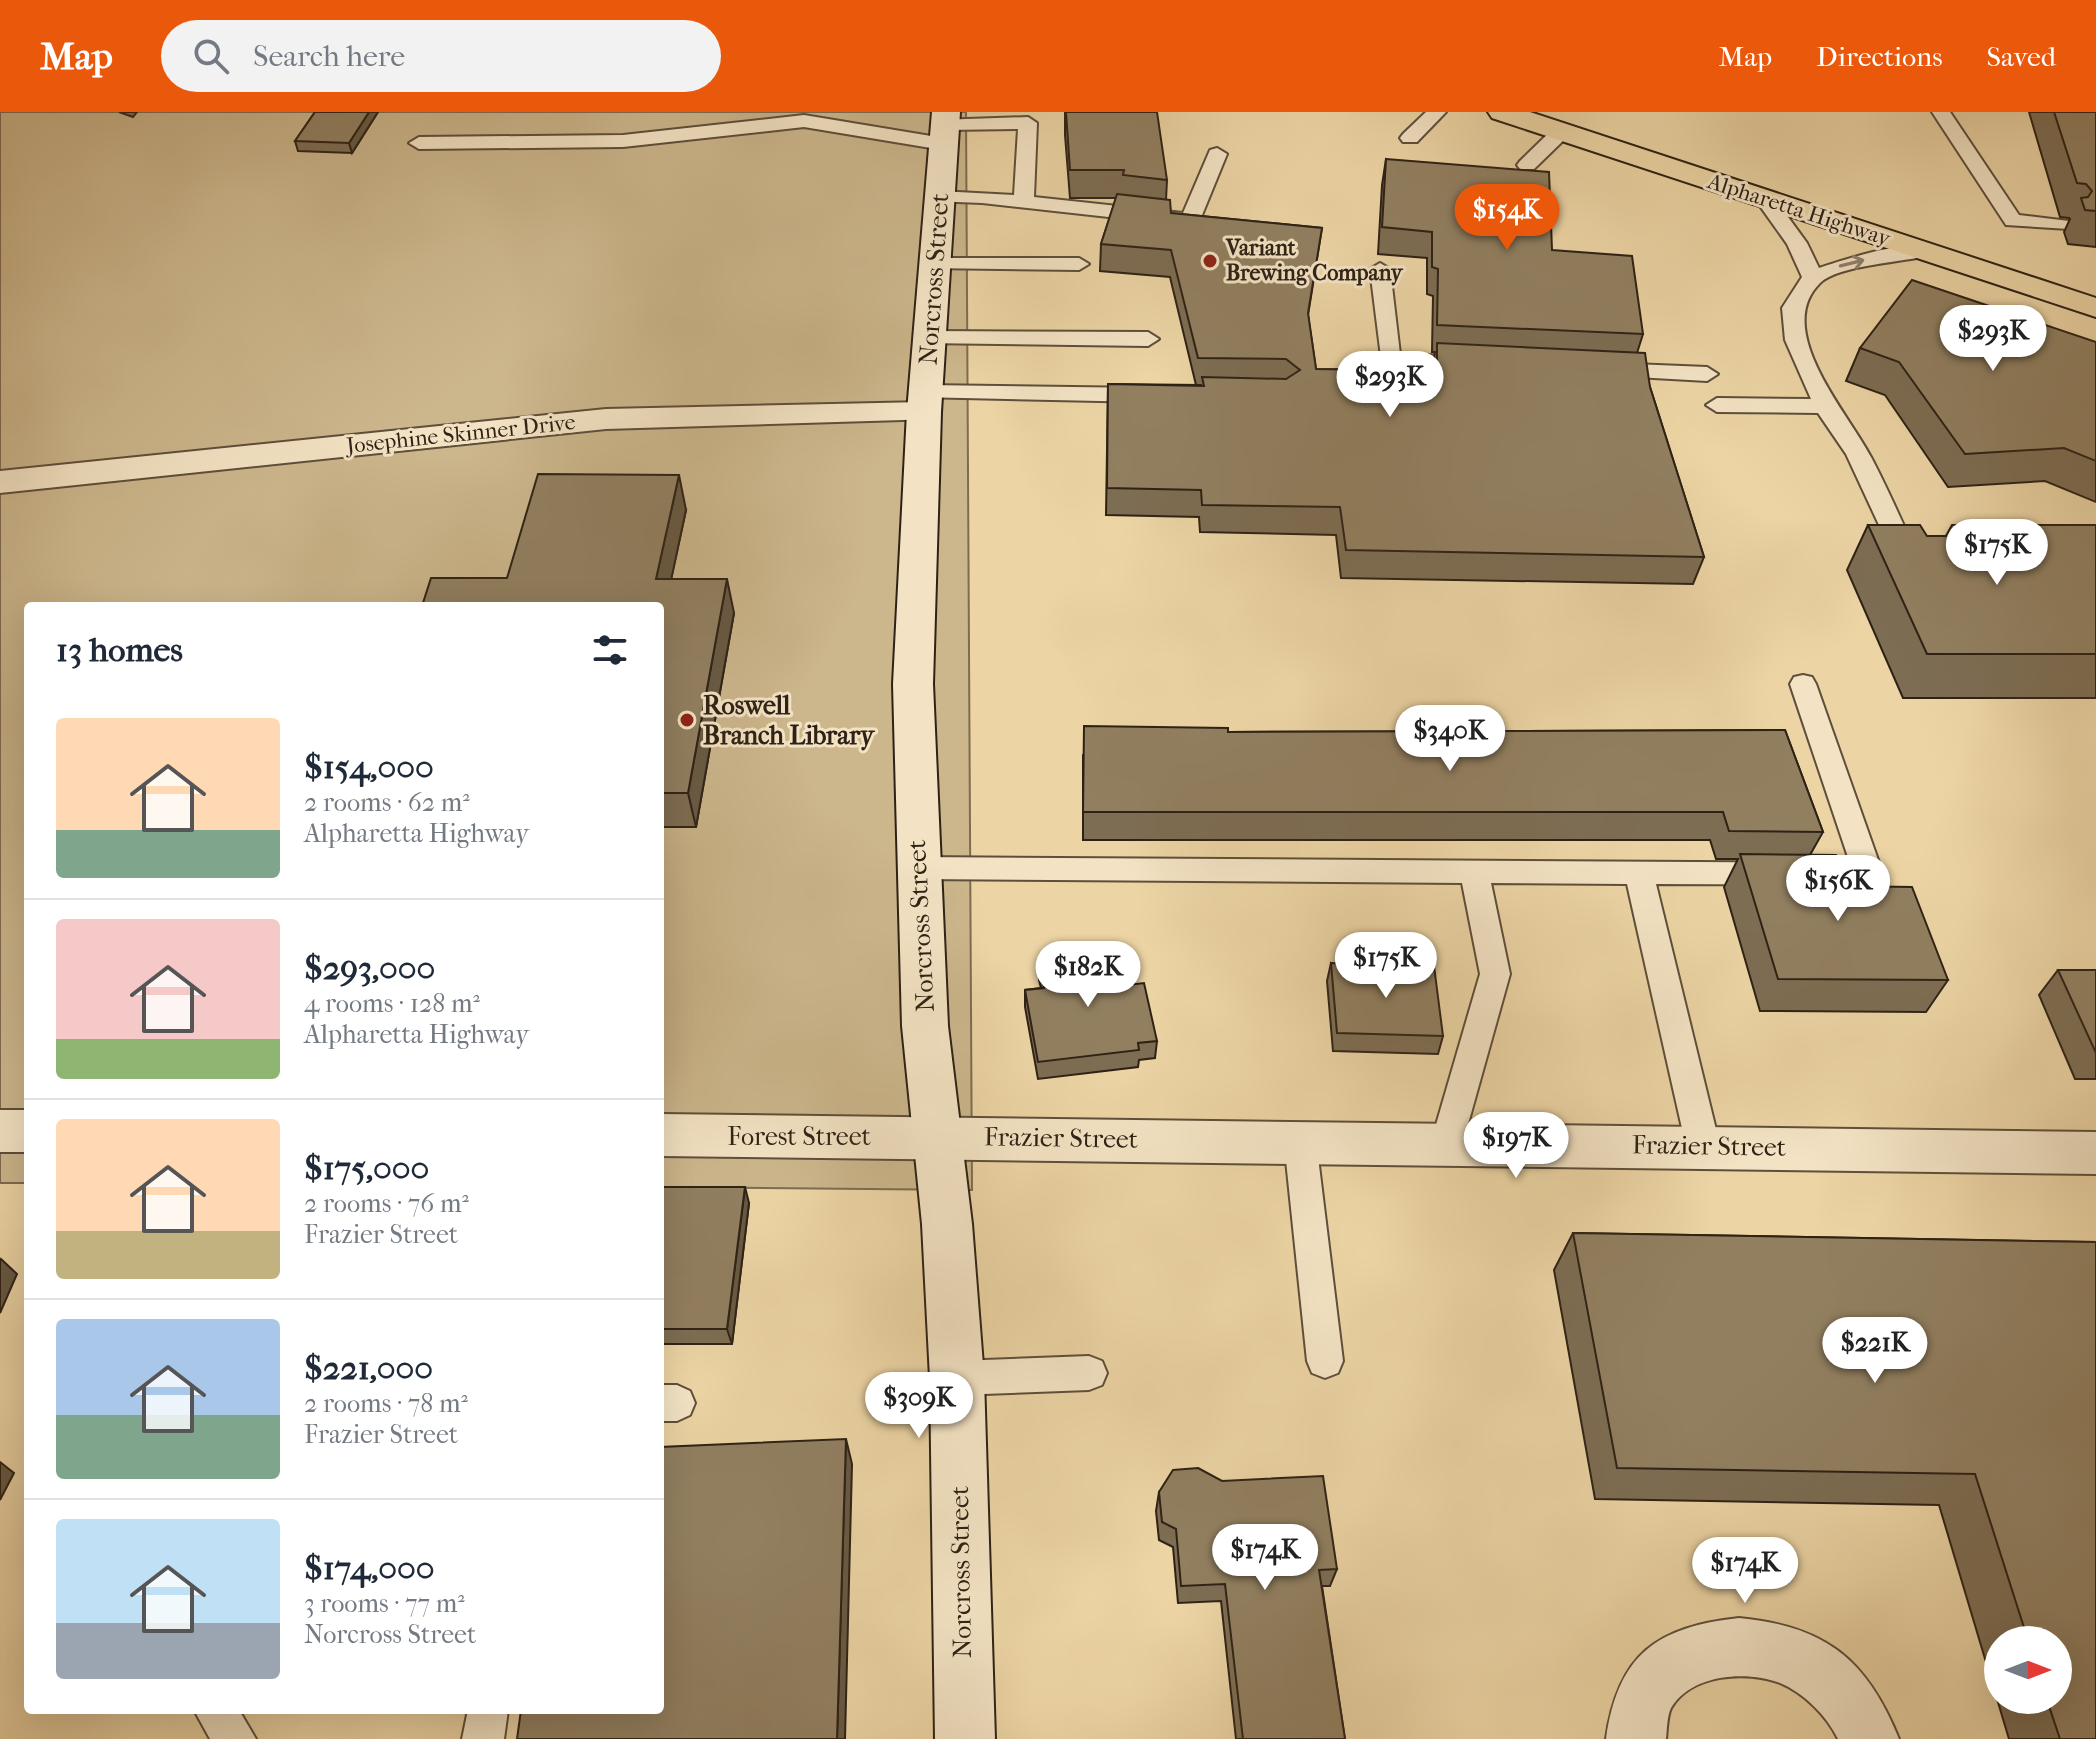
<!DOCTYPE html>
<meta charset="utf-8">
<style>
:root{--surface:#fff;--page:#f2f2f3;--text:#1f2937;--muted:#747a83;--line:#e0e1e3;--accent:#ea580c}
body{margin:0;font-family:"IM FELL French Canon",serif;background:var(--page);color:var(--text);height:100vh;display:flex;flex-direction:column;font-size:30px;white-space:nowrap}
*{box-sizing:border-box;margin:0}
p{font-size:26px;color:var(--muted)}
.icon{flex:none;width:44px;height:44px;fill:none;stroke:currentColor;stroke-width:2;stroke-linecap:round;stroke-linejoin:round}
.map{position:relative;flex:1;overflow:hidden}
.details{position:absolute;left:24px;top:490px;width:640px;height:1112px;display:flex;flex-direction:column;background:var(--surface);border-radius:8px;box-shadow:0 8px 32px #0002}
.details>*{flex:none}
.needle{width:52px;rotate:90deg}
.tools{position:absolute;left:1984px;top:1514px;display:grid;gap:16px}
.tools a{display:grid;place-items:center;width:88px;height:88px;border-radius:50%;background:var(--surface);box-shadow:0 8px 32px #0002;font-size:40px}
.price{position:absolute;translate:-50% -68px;padding:0 18px;border-radius:28px;background:#fff;color:#222;font-size:26px;line-height:52px;filter:drop-shadow(0 2px 4px #0008)}
.price::after{content:'';position:absolute;left:50%;top:48px;width:24px;height:18px;margin-left:-12px;background:inherit;clip-path:polygon(0 0,100% 0,50% 100%)}
.price.on{background:var(--accent);color:#fff}
ul{padding:0;list-style:none}
li{display:flex;align-items:center;gap:24px;height:200px;padding:0 32px}
li+li{border-top:2px solid var(--line)}
li span{display:grid;place-items:center;flex:none;width:224px;height:160px;border-radius:8px;color:#555}
li>.icon{margin-inline-start:auto}
span .icon{width:96px;height:96px;fill:#fffc;stroke-width:1}
li b{font-size:34px}
h2{display:flex;justify-content:space-between;align-items:center;height:96px;padding:0 32px;font-size:34px}
header{display:flex;align-items:center;gap:48px;box-sizing:border-box;height:112px;padding:0 40px;background:var(--accent);color:#fff}
header strong{font-size:38px}
nav{display:flex;gap:44px;margin-inline-start:auto;font-size:28px}
.search{width:560px;height:72px;background:var(--page);display:flex;align-items:center;gap:20px;box-sizing:border-box;padding:0 28px;border-radius:44px;color:var(--muted);font-size:30px}
.map>svg:first-child{display:block}
.green{fill:#ccb68c;stroke:#7d6c51;stroke-width:2}
.lines{fill:none;stroke-linecap:round;stroke-linejoin:round}
.lane-casing{stroke:#5e4e3a;stroke-width:4}
.street-casing{stroke:#5e4e3a;stroke-width:4}
.secondary-casing{stroke:#2e2216;stroke-width:4}
.highway-casing{stroke:#2e2216;stroke-width:4}
.lane{fill:#f3e3c4;fill-rule:evenodd}
.street{fill:#f3e3c4;fill-rule:evenodd}
.secondary{fill:#f3e3c4;fill-rule:evenodd}
.highway{fill:#ecd4a4;fill-rule:evenodd}
.wall{fill:#7d6d53;stroke:#2e2216;stroke-width:2;fill-rule:evenodd}
.shaded-wall{fill:#665943;stroke:#2e2216;stroke-width:2}
.building{fill:#917f60;stroke:#2e2216;stroke-width:2}
.oneway{stroke:#90826d}
.poi-dot{fill:#8f2418;stroke:#f3e3c4;stroke-width:3}
.labels{text-anchor:middle;dominant-baseline:central;stroke-width:6;stroke-linejoin:round;paint-order:stroke}
.far-street-label{font-size:22px;fill:#2e2216;stroke:#f3e3c4}
.far-poi-label{font-size:22px;font-weight:bold;fill:#2e2216;stroke:#f3e3c4;text-anchor:start}
.street-label{font-size:26px;fill:#2e2216;stroke:#f3e3c4}
.poi-label{font-size:26px;font-weight:bold;fill:#2e2216;stroke:#f3e3c4;text-anchor:start}
</style>
<header>
<strong>Map</strong>
<div class="search"><svg class="icon" aria-label="search" viewBox="0 0 24 24"><circle cx="10" cy="10" r="6"/><path d="M15 15l6 6"/></svg>Search here</div>
<nav><a>Map</a><a>Directions</a><a>Saved</a></nav>
</header>
<div class="map">
<svg width="2096" height="1627" viewBox="0 0 2096 1627">
<rect width="100%" height="100%" fill="#ecd4a4"/>
<filter id="stains"><feTurbulence type="fractalNoise" baseFrequency=".0025" numOctaves="4"/><feColorMatrix values="0 0 0 0 .2 0 0 0 0 .09 0 0 0 0 .02 0 0 0 .5 -.17"/></filter>
<radialGradient id="worn" r=".72"><stop offset=".6" stop-color="#630" stop-opacity="0"/><stop offset="1" stop-color="#630" stop-opacity=".3"/></radialGradient>
<path class="green" d="M0 0H966L972 1078 660 1075V494H28V1071H0Z"/>
<g class="lines">
<g class="lane-casing">
<path id="lane" d="M1426 0H1446L1417 30H1403L1400 26 1403 22Z
M1932 0H1950L2019 103 2069 109 2072 113 2069 117 2006 113Z
M804 3 943 26 953 32 943 38 804 15 623 35 419 37 409 31 419 25 623 23Z
M1028 5 1037 11 1034 85 1183 101 1210 38 1217 36 1227 42 1200 108 1190 114 982 91 932 89 929 85 932 81 939 79 1014 83 1018 17 945 18 938 16V8Z
M1561 14 1568 16V24L1534 57H1520L1517 53 1520 49 1554 16Z
M1765 81 1772 83 1807 131 1819 156C1840 149 1920 122 1934 139L1931 143C1905 150 1838 153 1820 171 1772 218 1849 302 1871 345 1889 379 1904 415 1921 450L1917 456H1899L1846 342 1818 301 1717 300 1706 293 1717 286 1811 287 1785 228 1782 196 1802 165 1787 132 1755 87Z
M935 146H1079L1089 152 1079 158 928 156 925 152Z
M1380 151 1390 157 1400 242 1472 245 1483 252 1480 257 1382 253 1370 157Z
M930 219 1148 220 1159 227 1148 234 922 231 919 226Z
M1608 251 1707 255 1718 262 1707 269 1600 263 1597 258 1600 253Z
M926 273 1148 276 1159 283 1148 290 918 285 915 280Z
M1803 563 1812 565 1816 572 1883 762 1878 770 1868 773 1656 772 1720 1034 1715 1044 1703 1048 1691 1044 1686 1034 1627 772 1491 771 1510 862 1463 1030 1459 1040 1447 1044 1435 1040 1431 1030 1480 862 1462 771 917 767 907 764 902 756 907 748 917 745 1850 751 1790 572 1794 565Z
M1300 1015 1312 1019 1316 1029 1343 1249 1338 1261 1325 1266 1312 1261 1307 1249 1284 1029 1288 1019Z
M1089 1244 1102 1249 1107 1261 1102 1273 1089 1278 957 1283 944 1278 939 1266 944 1254 957 1249Z
M660 1273H677L690 1279 695 1291 690 1303 677 1309H660Z
M194 1598H239L256 1627H210Z
M468 1598H508L504 1627H462Z"/>
</g>
<g class="street-casing">
<path id="street" d="M924 290 936 293 941 300 936 307 606 317 0 381V359L606 297Z
M0 998H28V1040H0Z
M660 1002 2096 1020V1062L660 1044Z
M1739 1506C1826 1514 1867 1548 1899 1627H1838C1827 1604 1804 1581 1780 1571 1747 1558 1691 1562 1671 1596 1667 1604 1667 1618 1666 1627H1606C1618 1543 1656 1515 1739 1506Z"/>
</g>
<g class="secondary-casing">
<path id="secondary" d="M932 0H960L941 300 933 572 948 914 972 1112 984 1266 995 1627H935L930 1266 922 1112 902 914 893 572 907 300Z"/>
</g>
<g class="highway-casing">
<path id="highway" d="M1488 0H1530L2096 186V205L1492 6Z"/>
</g>
<use href="#lane" class="lane"/>
<use href="#street" class="street"/>
<use href="#secondary" class="secondary"/>
<use href="#highway" class="highway"/>
</g>
<path class="wall" d="M119 0H137L133 5Z
M315 0H378L352 41 298 39 295 29Z
M1065 0 1167 68 1166 88 1171 101 1322 116 1308 203 1316 257 1432 259 1435 240H1432L1433 184 1427 182V146L1378 142 1382 73 1386 47 1552 138 1643 222 1637 241 1650 275 1704 445 1693 472 1341 466 1336 423 1200 420 1199 405 1106 403 1108 272 1202 273H1196L1170 165 1100 159 1101 132 1116 86H1070L1065 23Z
M2029 0H2096V135L2068 132 2064 120 2070 107 2069 106 2060 105Z
M2096 230V390L2045 369 1948 375 1885 283 1846 269 1860 236Z
M686 398 671 467 734 501 696 715H660V494L507 466Z
M1868 413 1927 424H1946L2096 413V586H1903L1847 458Z
M1785 618 1823 720 1810 743 1848 774 1948 868 1926 900 1760 899 1724 775 1738 747H1716L1710 728H1083V643L1228 620Z
M1039 850 1128 873 1157 929 1155 946 1139 948 1138 955 1038 967 1025 895V878L1041 876 1039 868Z
M1331 851 1443 924 1438 942 1333 939 1327 869Z
M2058 858H2096V967H2075L2039 883Z
M660 1075 749 1091 732 1232H660Z
M1573 1121 2096 1130V1627H2009L1939 1393 1595 1387 1554 1158ZM1998 1528H2058V1588H1998Z
M1159 1380 1337 1457 1330 1474H1322L1345 1627H1236L1221 1489 1178 1491 1173 1435 1159 1428 1156 1399Z"/>
<path class="shaded-wall" d="M369 0H378L352 41 349 31Z
M679 363 686 398 664 501 656 467Z
M727 467 734 501 696 715 688 681Z
M745 1075 749 1091 732 1232 727 1217Z
M1 1147 17 1162 0 1201V1149Z
M846 1327 852 1352 845 1627H837Z
M0 1350 14 1361 0 1388Z"/>
<path class="building" d="M315 0H369L349 31 295 29Z
M1066 0H1157L1167 68 1123 63 1124 58H1070Z
M2054 0H2096V99L2085 98 2081 86 2088 85 2092 79 2086 72 2077 71Z
M1386 47 1549 60 1552 138 1632 144 1643 222 1437 213 1438 157 1432 155V120L1382 115Z
M1117 82 1170 88 1171 101 1322 116 1308 201 1316 257 1437 259V231L1645 241 1650 275 1704 445 1346 438 1340 395 1202 393 1201 378 1107 376 1108 272 1204 274 1202 265 1286 267 1300 258 1286 247 1198 246 1171 138 1101 132Z
M1912 168 2096 230V349L2064 336 1965 342 1899 250 1860 236Z
M538 362 679 363 656 467H727L688 681H660V494H422L431 466H507Z
M1868 413H1920L1927 424H1946L1952 413H2096V542H1927Z
M1084 614 1228 616V620L1785 618 1823 720 1729 719 1723 700H1083Z
M1740 742 1836 743 1848 774 1912 775 1948 868 1778 867Z
M1121 841 1128 873 1144 871 1157 929 1138 931 1139 938 1038 950 1025 878 1044 876 1039 850Z
M1331 851 1434 854 1443 924 1337 921Z
M2058 858H2096V941Z
M660 1075H745L727 1217H660Z
M1573 1121 2096 1130V1627H2060L2047 1588H2058V1528H2028L1975 1362 1617 1356Z
M846 1327 837 1627H517L521 1598H660V1335Z
M1198 1356 1222 1369 1323 1364 1337 1457 1319 1458 1345 1627H1243L1225 1472 1181 1474 1176 1417 1162 1410 1159 1380 1173 1358Z"/>
<defs><path id="oneway-shaft" d="M-6 0H5M1.5-3L5.5 0L1.5 3" fill="none" stroke-width="1.6" stroke-linecap="round" stroke-linejoin="round" transform="scale(2)"/></defs>
<use class="oneway" href="#oneway-shaft" transform="translate(1852 151) rotate(-14)"/>
<g class="poi-dot">
<circle cx="1210" cy="149" r="8"/>
<circle cx="687" cy="608" r="8"/>
</g>
<g class="labels">
<g class="far-street-label">
<text transform="translate(1799 98) rotate(18)">Alpharetta Highway</text>
<text transform="translate(461 322) rotate(-6)">Josephine Skinner Drive</text>
</g>
<g class="far-poi-label">
<text x="1226" y="136">Variant<tspan x="1226" dy="25">Brewing Company</tspan></text>
</g>
<g class="street-label">
<text transform="translate(934 167) rotate(-86)">Norcross Street</text>
<text transform="translate(921 814) rotate(-93)">Norcross Street</text>
<text x="799" y="1024">Forest Street</text>
<text transform="translate(1061 1026) rotate(1)">Frazier Street</text>
<text transform="translate(1709 1034) rotate(1)">Frazier Street</text>
<text transform="translate(961 1460) rotate(-91)">Norcross Street</text>
</g>
<g class="poi-label">
<text x="703" y="593">Roswell<tspan x="703" dy="30">Branch Library</tspan></text>
</g>
</g>
<rect width="100%" height="100%" filter="url(#stains)"/>
<rect width="100%" height="100%" fill="url(#worn)"/>
</svg>
<div class="tools">
<a><svg class="needle" viewBox="-14 -14 28 28"><path d="M0-13l5 13h-10z" fill="#e53935"/><path d="M0 13l5-13h-10z" fill="#747a83"/></svg></a>
</div>
<b class="price on" style="left:1507px;top:140px">$154K</b>
<b class="price" style="left:1993px;top:261px">$293K</b>
<b class="price" style="left:1390px;top:307px">$293K</b>
<b class="price" style="left:1997px;top:475px">$175K</b>
<b class="price" style="left:1450px;top:661px">$340K</b>
<b class="price" style="left:1838px;top:811px">$156K</b>
<b class="price" style="left:1386px;top:888px">$175K</b>
<b class="price" style="left:1088px;top:897px">$182K</b>
<b class="price" style="left:1516px;top:1068px">$197K</b>
<b class="price" style="left:1875px;top:1273px">$221K</b>
<b class="price" style="left:919px;top:1328px">$309K</b>
<b class="price" style="left:1265px;top:1480px">$174K</b>
<b class="price" style="left:1745px;top:1493px">$174K</b>
<section class="details">
<h2>13 homes<svg class="icon" aria-label="filters" viewBox="0 0 24 24"><path d="M4 7h16M4 17h16"/><circle cx="9" cy="7" r="2"/><circle cx="15" cy="17" r="2"/></svg></h2>
<ul>
<li><span style="background:linear-gradient(#ffd9b3 70%,#7fa58c 0)"><svg class="icon" aria-label="home" viewBox="0 0 24 24"><path d="M3 11l9-7 9 7M6 9v11h12V9"/></svg></span><div><b>$154,000</b><p>2 rooms · 62 m²</p><p>Alpharetta Highway</p></div></li>
<li><span style="background:linear-gradient(#f6c9c9 75%,#8fb573 0)"><svg class="icon" aria-label="home" viewBox="0 0 24 24"><path d="M3 11l9-7 9 7M6 9v11h12V9"/></svg></span><div><b>$293,000</b><p>4 rooms · 128 m²</p><p>Alpharetta Highway</p></div></li>
<li><span style="background:linear-gradient(#ffd9b3 70%,#c2b280 0)"><svg class="icon" aria-label="home" viewBox="0 0 24 24"><path d="M3 11l9-7 9 7M6 9v11h12V9"/></svg></span><div><b>$175,000</b><p>2 rooms · 76 m²</p><p>Frazier Street</p></div></li>
<li><span style="background:linear-gradient(#a9c7e8 60%,#7fa58c 0)"><svg class="icon" aria-label="home" viewBox="0 0 24 24"><path d="M3 11l9-7 9 7M6 9v11h12V9"/></svg></span><div><b>$221,000</b><p>2 rooms · 78 m²</p><p>Frazier Street</p></div></li>
<li><span style="background:linear-gradient(#bfe0f5 65%,#9aa5b1 0)"><svg class="icon" aria-label="home" viewBox="0 0 24 24"><path d="M3 11l9-7 9 7M6 9v11h12V9"/></svg></span><div><b>$174,000</b><p>3 rooms · 77 m²</p><p>Norcross Street</p></div></li>
</ul>
</section>
</div>
